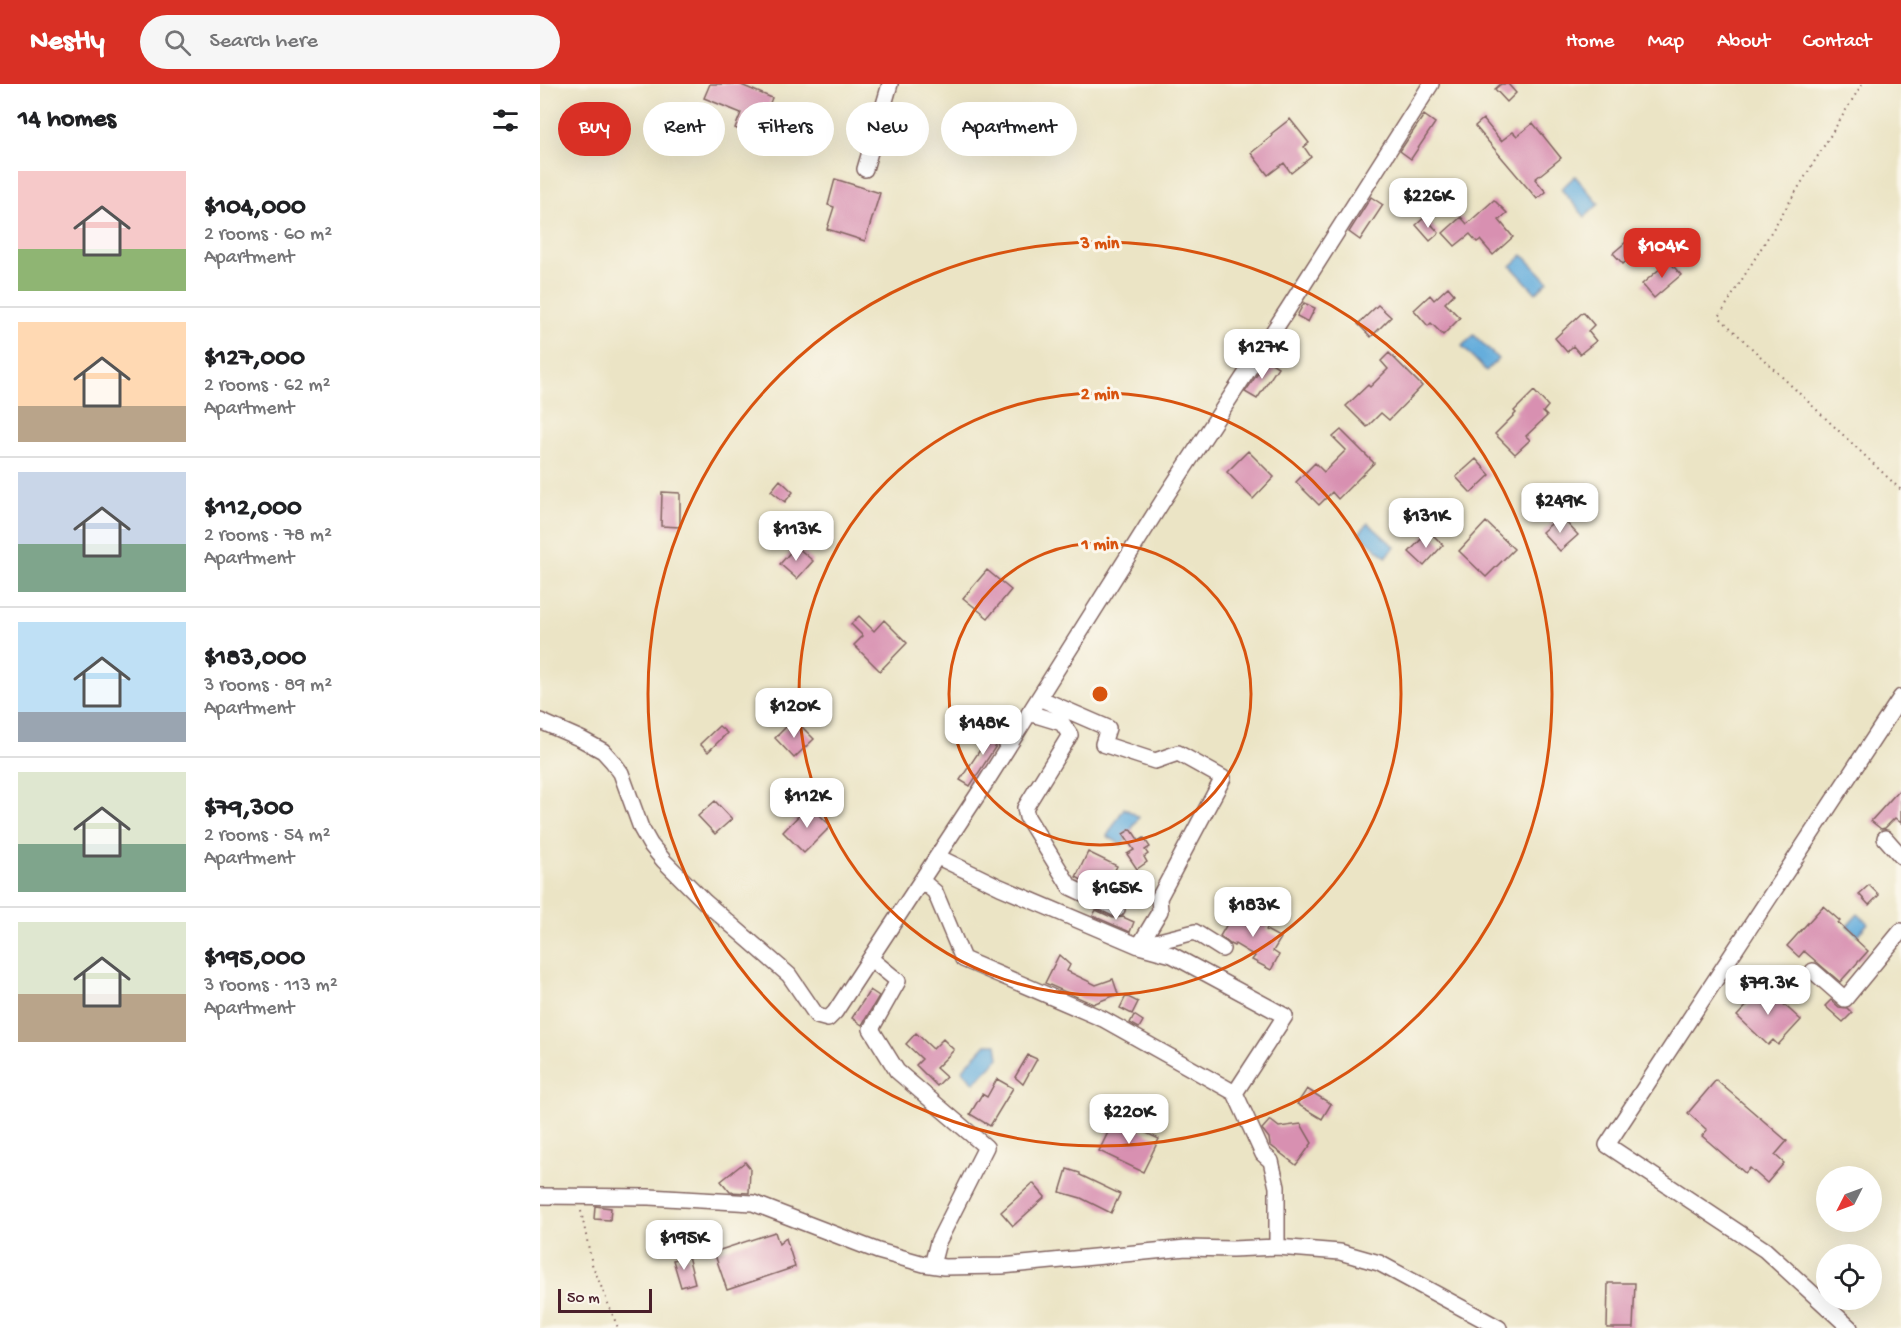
<!DOCTYPE html>
<meta charset="utf-8">
<style>
:root{--surface:#fff;--page:#f6f6f6;--text:#202124;--muted:#757577;--line:#e0e0e0;--accent:#d93025}
body{margin:0;font-family:"Gochi Hand",sans-serif;background:var(--page);color:var(--text);height:100vh;display:flex;flex-direction:column;font-size:22px;white-space:nowrap}
*{box-sizing:border-box;margin:0}
p{font-size:20px;color:var(--muted)}
.icon{flex:none;width:33px;height:33px;fill:none;stroke:currentColor;stroke-width:2;stroke-linecap:round;stroke-linejoin:round}
.map{position:relative;flex:1;overflow:hidden}
.sheet{display:flex;flex-direction:column;background:var(--surface);width:540px}
.sheet>*{flex:none}
.top-card{position:absolute;left:18px;top:18px;width:570px;height:54px;display:flex;gap:12px}
.needle{width:39px;rotate:228deg}
.tools{position:absolute;left:1276px;top:1082px;display:grid;gap:12px}
.tools a{display:grid;place-items:center;width:66px;height:66px;border-radius:50%;background:var(--surface);box-shadow:0 6px 24px #0002;font-size:30px}
.scale{position:absolute;left:18px;bottom:15px;width:94px;box-sizing:border-box;padding-left:6px;border:3px solid #4a1f2b;border-top:0;font-size:16px;line-height:21px;white-space:nowrap;color:#4a1f2b;-webkit-text-stroke:4px #fbf7ec;paint-order:stroke}
.price{position:absolute;translate:-50% -51px;padding:0 14px;border-radius:12px;background:#fff;color:#222;font-size:20px;line-height:39px;filter:drop-shadow(0 2px 3px #0008)}
.price::after{content:'';position:absolute;left:50%;top:36px;width:18px;height:14px;margin-left:-9px;background:inherit;clip-path:polygon(0 0,100% 0,50% 100%)}
.price.active{background:var(--accent);color:#fff}
ul{padding:0;list-style:none}
li{display:flex;align-items:center;gap:18px;height:150px;padding:0 18px}
li+li{border-top:2px solid var(--line)}
li span{display:grid;place-items:center;flex:none;width:168px;height:120px;border-radius:0px;color:#555}
li>.icon{margin-inline-start:auto}
span .icon{width:72px;height:72px;fill:#fffc;stroke-width:1}
li b{font-size:26px}
h2{display:flex;justify-content:space-between;align-items:center;height:72px;padding:0 18px;font-size:26px}
.chip{padding:0 21px;border-radius:27px;background:var(--surface);box-shadow:0 6px 24px #0002;font-size:21px;line-height:54px}
.chip.active{background:var(--accent);color:#fff}
header{display:flex;align-items:center;gap:36px;box-sizing:border-box;height:84px;padding:0 30px;background:var(--accent);color:#fff}
header strong{font-size:28px}
nav{display:flex;gap:33px;margin-inline-start:auto;font-size:21px}
.search{width:420px;height:54px;background:var(--page);display:flex;align-items:center;gap:15px;box-sizing:border-box;padding:0 21px;border-radius:33px;color:var(--muted);font-size:22px}
main{display:flex;flex:1;min-height:0}
.map>svg:first-child{display:block}
.water{fill:#65addc;stroke:#586684;stroke-width:1.5}
.building{fill:#d890b1}
.lines{fill:none;stroke-linecap:round;stroke-linejoin:round}
.minor-casing{stroke:#826461;stroke-width:18}
.path{stroke:#826461;stroke-width:2;stroke-dasharray:1.5 4.5;stroke-linecap:butt}
.minor{stroke:#fff;stroke-width:15}
.ring{fill:none;stroke:#d8530f;stroke-width:3}
.centre{fill:#d8530f;stroke:#fbf7ec;stroke-width:3}
.ring-label{font-size:18px;text-anchor:middle;font-weight:bold;fill:#d8530f;stroke:#fbf7ec;stroke-width:6;stroke-linejoin:round;paint-order:stroke}
</style>
<header>
<strong>Nestly</strong>
<div class="search"><svg class="icon" aria-label="search" viewBox="0 0 24 24"><circle cx="10" cy="10" r="6"/><path d="M15 15l6 6"/></svg>Search here</div>
<nav><a>Home</a><a>Map</a><a>About</a><a>Contact</a></nav>
</header>
<main>
<section class="sheet">
<h2>14 homes<svg class="icon" aria-label="filters" viewBox="0 0 24 24"><path d="M4 7h16M4 17h16"/><circle cx="9" cy="7" r="2"/><circle cx="15" cy="17" r="2"/></svg></h2>
<ul>
<li><span style="background:linear-gradient(#f6c9c9 65%,#8fb573 0)"><svg class="icon" aria-label="home" viewBox="0 0 24 24"><path d="M3 11l9-7 9 7M6 9v11h12V9"/></svg></span><div><b>$104,000</b><p>2 rooms · 60 m²</p><p>Apartment</p></div></li>
<li><span style="background:linear-gradient(#ffd9b3 70%,#b9a48a 0)"><svg class="icon" aria-label="home" viewBox="0 0 24 24"><path d="M3 11l9-7 9 7M6 9v11h12V9"/></svg></span><div><b>$127,000</b><p>2 rooms · 62 m²</p><p>Apartment</p></div></li>
<li><span style="background:linear-gradient(#c9d6e8 60%,#7fa58c 0)"><svg class="icon" aria-label="home" viewBox="0 0 24 24"><path d="M3 11l9-7 9 7M6 9v11h12V9"/></svg></span><div><b>$112,000</b><p>2 rooms · 78 m²</p><p>Apartment</p></div></li>
<li><span style="background:linear-gradient(#bfe0f5 75%,#9aa5b1 0)"><svg class="icon" aria-label="home" viewBox="0 0 24 24"><path d="M3 11l9-7 9 7M6 9v11h12V9"/></svg></span><div><b>$183,000</b><p>3 rooms · 89 m²</p><p>Apartment</p></div></li>
<li><span style="background:linear-gradient(#dfe7d0 60%,#7fa58c 0)"><svg class="icon" aria-label="home" viewBox="0 0 24 24"><path d="M3 11l9-7 9 7M6 9v11h12V9"/></svg></span><div><b>$79,300</b><p>2 rooms · 54 m²</p><p>Apartment</p></div></li>
<li><span style="background:linear-gradient(#dfe7d0 60%,#b9a48a 0)"><svg class="icon" aria-label="home" viewBox="0 0 24 24"><path d="M3 11l9-7 9 7M6 9v11h12V9"/></svg></span><div><b>$195,000</b><p>3 rooms · 113 m²</p><p>Apartment</p></div></li>
</ul>
</section>
<div class="map">
<svg width="1361" height="1244" viewBox="0 0 1361 1244">
<rect width="100%" height="100%" fill="#fbf7ec"/>
<filter id="ink" filterUnits="userSpaceOnUse"><feTurbulence type="fractalNoise" baseFrequency=".0167" numOctaves="2"/><feDisplacementMap in="SourceGraphic" scale="12" xChannelSelector="R" yChannelSelector="G"/><feConvolveMatrix kernelMatrix="1 2 1 2 8 2 1 2 1" color-interpolation-filters="sRGB"/></filter>
<filter id="wash" filterUnits="userSpaceOnUse"><feTurbulence type="fractalNoise" baseFrequency=".008" numOctaves="4" result="noise"/><feDisplacementMap in="SourceGraphic" scale="24" xChannelSelector="R" yChannelSelector="G"/><feGaussianBlur stdDeviation="1.35" result="paint"/><feColorMatrix in="noise" values="0 0 0 0 0 0 0 0 0 0 0 0 0 0 0 0 0 1.4 0 .05"/><feComposite in="paint" operator="in"/></filter>
<g filter="url(#wash)">
<rect width="100%" height="100%" fill="#ebe4c5"/>
<path class="water" d="M1035 92 1059 120 1045 133 1021 105Z
M983 171 1008 197 996 209 971 182Z
M934 251 958 275 946 287 922 262Z
M828 439 855 463 846 473 819 449Z
M584 724 599 733 582 761 567 752Z
M736 825 748 829 747 838 734 834 733 827Z
M1318 830 1328 839 1318 851 1307 842Z
M446 960H457L459 974 434 999 422 986Z"/>
<g id="blocks">
<path class="building" d="M170 0H199L232 14 216 53 195 44 201 29 164 14Z
M961 0H968L976 9 967 18 955 5Z
M884 31 895 39 871 75 860 67Z
M750 35 769 59 764 63 771 73 751 89 744 79 728 91 711 69 732 52 731 50Z
M943 35 961 57 973 48 977 52 993 39 1021 74 995 95 1006 108 997 115 935 42Z
M295 95 340 109 325 157 287 145 294 123 288 121Z
M831 113 843 121 820 156 809 148Z
M954 116 967 129 959 136 973 153 953 171 940 156 937 158 930 150 915 162 903 149 921 133 927 140Z
M885 133 899 149 890 157 876 141Z
M1093 152 1103 163 1083 180 1073 169Z
M1129 177 1141 191 1114 214 1102 200Z
M908 203 914 210 905 219 920 234 903 251 891 239 888 242 874 226 890 211 894 216Z
M764 219 775 224 768 238 757 232Z
M838 221 851 233 831 253 818 240Z
M1043 228 1054 241 1048 247 1056 257 1040 270 1033 262 1027 268 1015 254Z
M849 269 882 302 849 336 841 329 827 343 806 322 828 301 830 303 848 285 841 277Z
M727 276 738 283 717 315 705 308Z
M994 307 1008 322 1003 328 1007 332 986 352 990 356 975 370 955 350 976 329 974 327Z
M801 346 834 379 798 415 792 408 779 421 756 398 775 379 784 388 806 366 793 353Z
M708 367 734 393 713 415 687 388Z
M936 375 950 391 931 409 916 393Z
M240 396 253 408 245 418 231 407Z
M122 408 140 409V443L121 442Z
M1020 432 1038 451 1020 467 1002 448Z
M946 438 974 465 946 493 919 467Z
M889 447 903 461 884 482 869 468Z
M256 462 273 477 257 495 240 480Z
M447 486 471 506 448 534 423 514Z
M319 532 334 547 344 536 367 559 340 587 314 561 323 552 311 540Z
M254 635 274 655 254 674 235 654Z
M179 642 187 649 168 668 160 660Z
M456 642 465 648 430 702 420 696Z
M1361 704V739L1355 734 1345 744 1341 745 1331 737Z
M175 717 192 735 175 750 158 732Z
M269 721 291 742 264 769 243 748Z
M591 745 599 757 604 754 610 763 605 766 608 770 604 773 607 778 597 785 587 770 594 766 583 750Z
M548 768 577 782 564 808 536 793Z
M1329 801 1339 811 1329 821 1319 810Z
M1283 822 1300 837 1298 839 1328 867 1300 898 1264 867 1259 873 1247 862Z
M556 826 573 834 583 833 594 838 590 848 553 832Z
M713 827 731 837 726 846 741 854 733 867 739 871 731 886 712 876 715 872 695 860 694 862 690 860 680 852 694 828 708 836Z
M519 871 530 881 527 887 556 901 573 895 578 910 553 920 505 899Z
M1218 897 1261 936 1238 961 1233 956 1228 961 1197 932 1214 914 1208 908Z
M330 906 339 912 322 941 312 934Z
M586 912 598 918 592 930 580 924Z
M1291 916 1299 923 1307 924 1312 929 1303 938 1285 922Z
M594 931 603 937 599 944 590 939Z
M376 949 393 965 403 955 414 966 396 984 406 993 397 1002 376 981 382 975 366 960Z
M488 971 497 975 483 1000 475 993Z
M457 995 473 1004 450 1042 430 1030 442 1010 447 1013Z
M1176 996 1247 1057 1235 1071 1244 1079 1227 1099 1210 1084 1205 1089 1162 1052 1167 1046 1148 1029Z
M767 1005 791 1020 782 1035 757 1020Z
M575 1034 619 1055 603 1088 559 1067Z
M730 1036 739 1043 761 1040 772 1059 756 1081 730 1061 729 1054 722 1045Z
M205 1078 210 1084 209 1109 190 1108 181 1097Z
M527 1085 540 1089V1091L580 1110 571 1129 541 1114 520 1108Z
M493 1099 505 1113 473 1142 461 1128Z
M55 1122 71 1124 70 1136 54 1135Z
M235 1148 239 1160 246 1154 255 1183 187 1206 174 1168Z
M148 1172 155 1199 141 1203 133 1176Z
M1068 1199H1095L1093 1244H1067Z"/>
</g>
</g>
<g filter="url(#ink)">
<use href="#blocks" fill-opacity="0" stroke="#826461" stroke-width="1.5"/>
<g class="lines">
<g class="minor-casing">
<path id="minor" d="M325 85 350 0
M489 629 522 639 530 651 485 724 487 733 530 803 577 825
M0 637 41 655 63 667 73 678 81 689 101 744 110 760 124 777 165 818 249 891 277 932 288 935 295 928 446 698 624 415 748 225 891 0
M1345 754 1361 772
M398 773 460 803 599 862 655 848 682 865
M382 797 395 808 423 875 563 935 695 1009 745 932 632 871 599 862 620 827 619 814 683 694 638 669 615 677 563 660 568 644 499 614
M331 875 358 897 331 945 357 987 446 1063 398 1158 392 1181
M1273 887 1305 915 1361 847
M695 1009 723 1070 731 1077 737 1103V1163
M0 1112 109 1113 213 1119 338 1167 384 1180 404 1183 462 1182 646 1164 692 1165 737 1163 800 1168 839 1179 959 1244
M1310 1244 1225 1166 1067 1061 1361 613"/>
</g>
<path class="path" d="M1322 0 1179 233 1361 406
M41 1127 52 1180 78 1244"/>
<use href="#minor" class="minor"/>
</g>
</g>
<g class="ring">
<circle cx="560" cy="610" r="151"/>
<circle cx="560" cy="610" r="301"/>
<circle cx="560" cy="610" r="452"/>
</g>
<circle cx="560" cy="610" r="9" class="centre"/>
<g class="ring-label">
<text x="560" y="164">3 min</text>
<text x="560" y="315">2 min</text>
<text x="560" y="465">1 min</text>
</g>
</svg>
<div class="tools">
<a><svg class="needle" viewBox="-14 -14 28 28"><path d="M0-13l5 13h-10z" fill="#e53935"/><path d="M0 13l5-13h-10z" fill="#757577"/></svg></a>
<a><svg class="icon" aria-label="locate" viewBox="0 0 24 24"><circle cx="12" cy="12" r="6"/><path d="M12 2v4M12 18v4M2 12h4M18 12h4"/></svg></a>
</div>
<div class="scale">50 m</div>
<b class="price" style="left:888px;top:145px">$226K</b>
<b class="price active" style="left:1122px;top:195px">$104K</b>
<b class="price" style="left:722px;top:296px">$127K</b>
<b class="price" style="left:1020px;top:450px">$249K</b>
<b class="price" style="left:886px;top:465px">$131K</b>
<b class="price" style="left:256px;top:478px">$113K</b>
<b class="price" style="left:254px;top:655px">$120K</b>
<b class="price" style="left:443px;top:672px">$148K</b>
<b class="price" style="left:267px;top:745px">$112K</b>
<b class="price" style="left:576px;top:837px">$165K</b>
<b class="price" style="left:713px;top:854px">$183K</b>
<b class="price" style="left:1228px;top:932px">$79.3K</b>
<b class="price" style="left:589px;top:1061px">$220K</b>
<b class="price" style="left:144px;top:1187px">$195K</b>
<div class="top-card">
<a class="chip active">Buy</a>
<a class="chip">Rent</a>
<a class="chip">Filters</a>
<a class="chip">New</a>
<a class="chip">Apartment</a>
</div>
</div>
</main>
